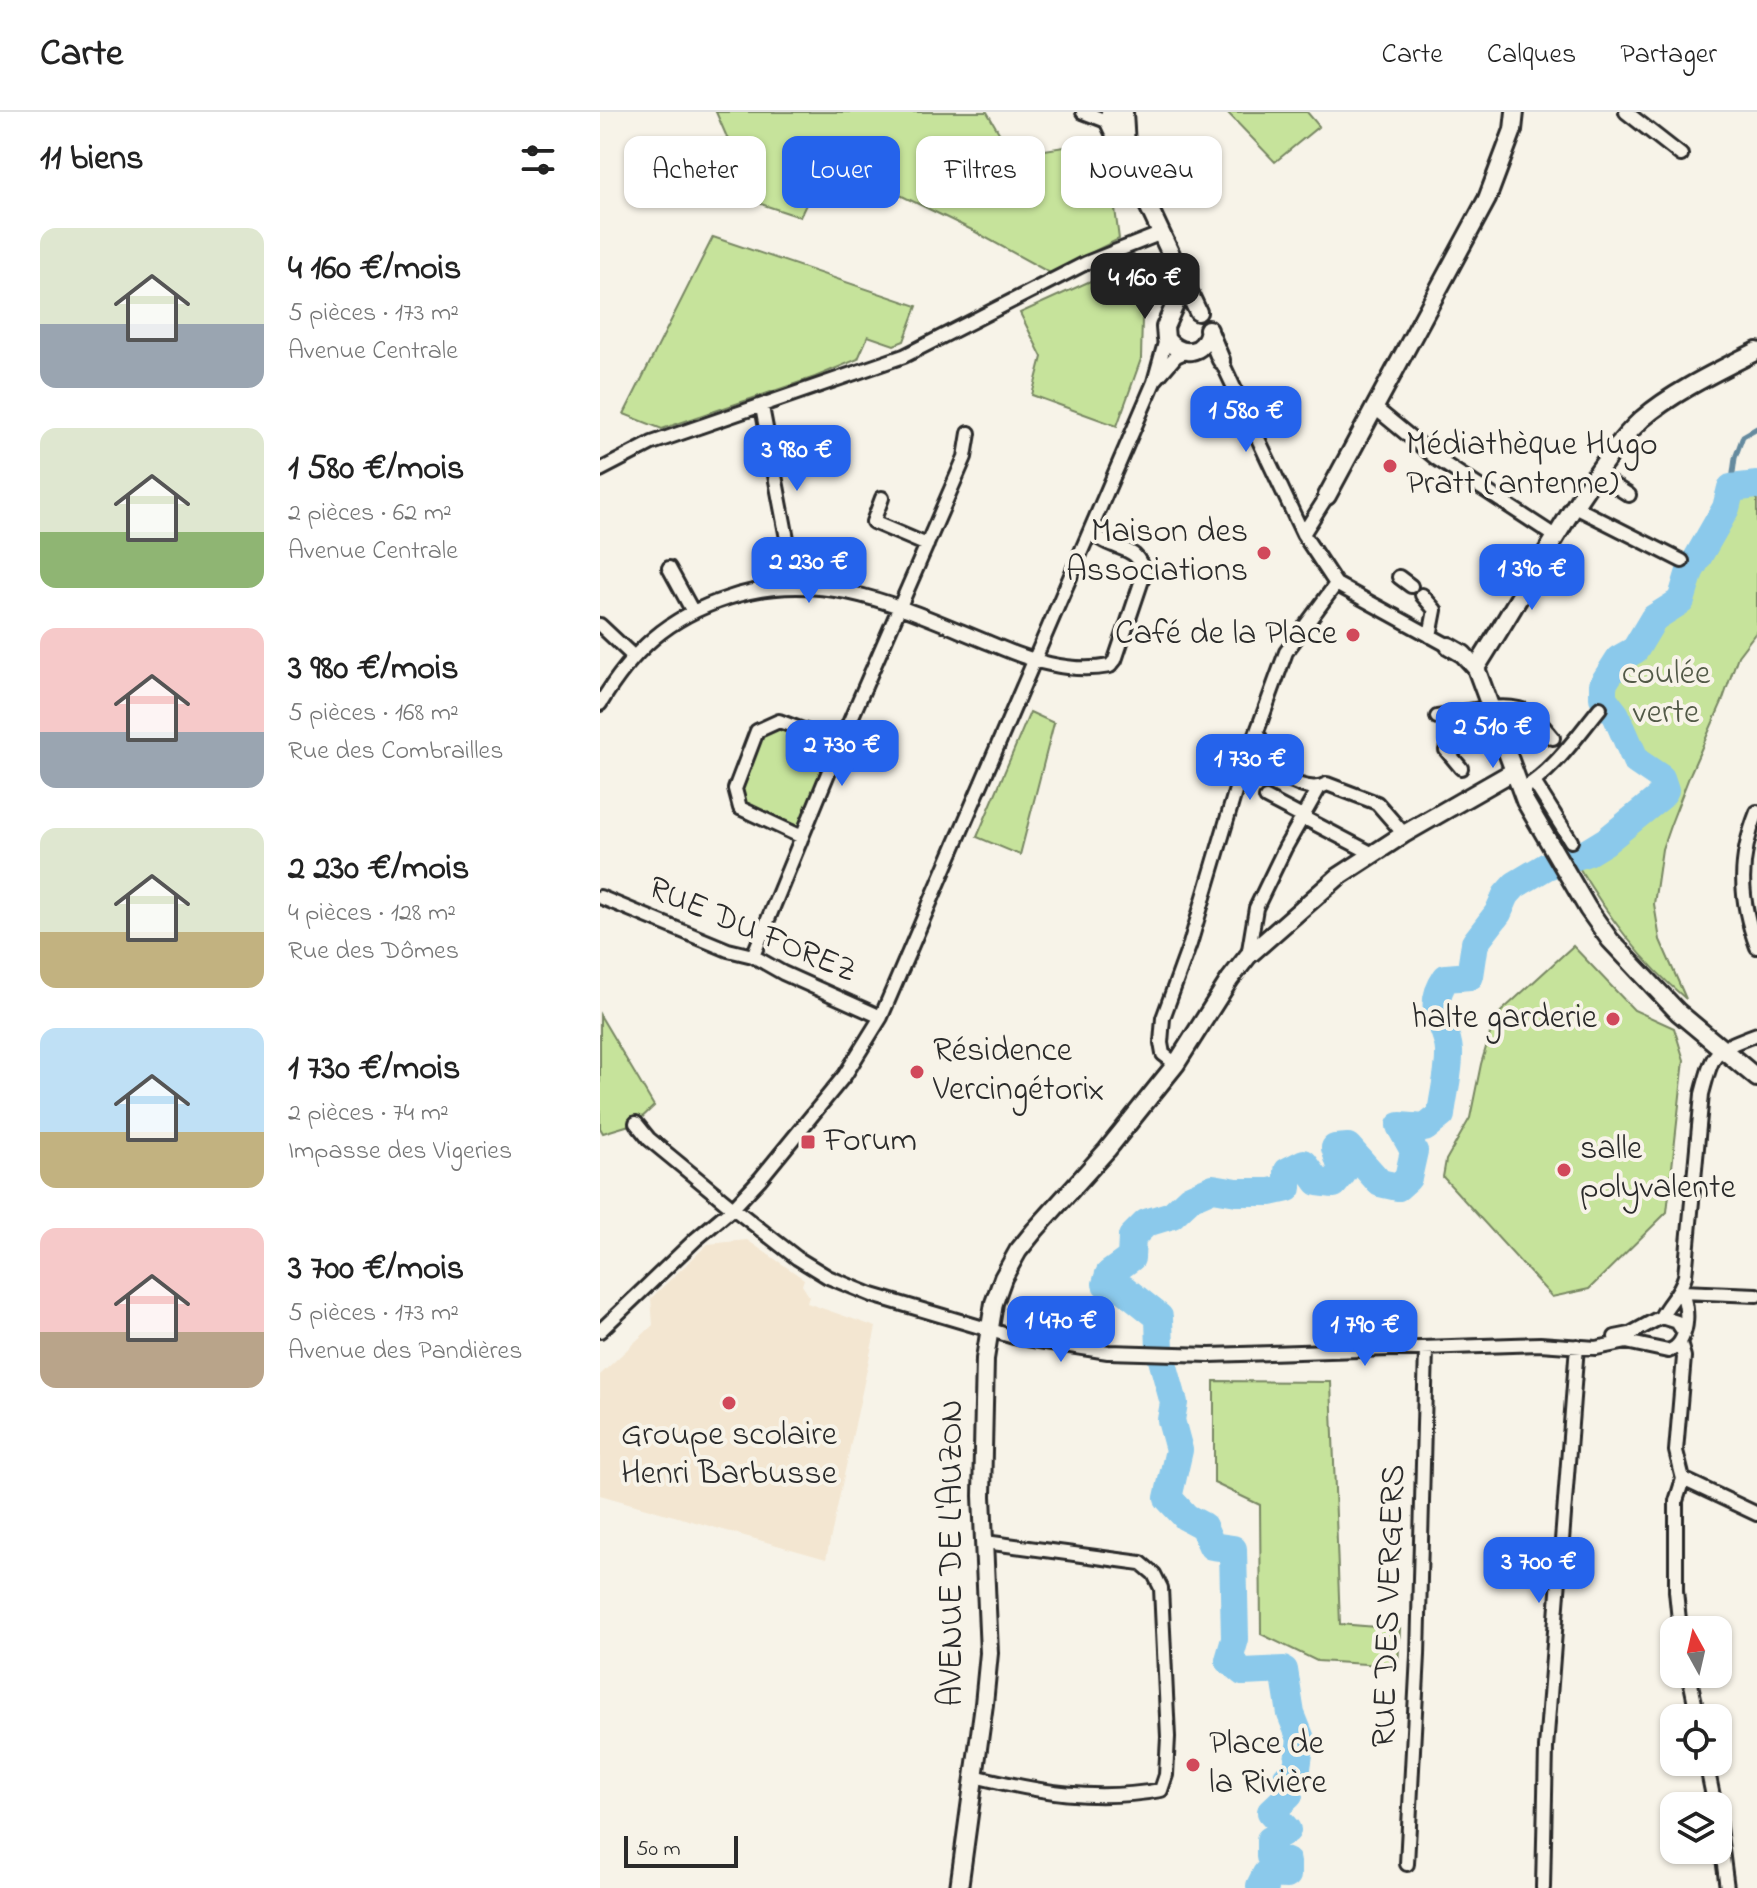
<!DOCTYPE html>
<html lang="fr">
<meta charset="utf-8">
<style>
:root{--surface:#fff;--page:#f2f2f2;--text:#222;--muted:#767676;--line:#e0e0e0;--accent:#2563eb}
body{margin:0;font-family:"Indie Flower",sans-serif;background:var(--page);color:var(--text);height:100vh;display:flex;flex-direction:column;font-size:30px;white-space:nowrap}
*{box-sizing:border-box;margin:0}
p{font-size:26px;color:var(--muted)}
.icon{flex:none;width:44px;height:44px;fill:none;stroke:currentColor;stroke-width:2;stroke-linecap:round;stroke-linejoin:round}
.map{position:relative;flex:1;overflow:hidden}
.side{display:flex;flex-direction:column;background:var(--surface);width:600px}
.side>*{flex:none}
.top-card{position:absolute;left:24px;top:24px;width:760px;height:72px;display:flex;gap:16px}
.needle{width:52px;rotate:352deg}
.controls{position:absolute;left:1060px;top:1504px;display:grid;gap:16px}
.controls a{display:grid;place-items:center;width:72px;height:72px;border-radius:16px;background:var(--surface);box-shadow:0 2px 6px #0004;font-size:40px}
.scale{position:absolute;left:24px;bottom:20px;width:114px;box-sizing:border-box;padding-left:8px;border:4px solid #2b2b2b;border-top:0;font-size:22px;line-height:28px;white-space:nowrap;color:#2b2b2b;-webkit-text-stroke:6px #f7f3e8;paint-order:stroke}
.price{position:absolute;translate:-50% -68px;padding:0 18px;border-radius:16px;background:var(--accent);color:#fff;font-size:26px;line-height:52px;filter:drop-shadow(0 2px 4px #0008)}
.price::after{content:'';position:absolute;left:50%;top:48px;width:24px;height:18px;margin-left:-12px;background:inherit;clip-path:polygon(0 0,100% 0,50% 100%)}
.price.selected{background:#222;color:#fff}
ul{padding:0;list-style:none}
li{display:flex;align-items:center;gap:24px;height:200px;padding:0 40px}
li span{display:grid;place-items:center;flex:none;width:224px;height:160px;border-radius:16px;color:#555}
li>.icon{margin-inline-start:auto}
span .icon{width:96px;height:96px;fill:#fffc;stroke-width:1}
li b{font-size:34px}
h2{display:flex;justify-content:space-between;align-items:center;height:96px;padding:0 40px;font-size:34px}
.pill{padding:0 28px;border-radius:16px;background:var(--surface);box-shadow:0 2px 6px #0004;font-size:28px;line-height:72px}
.pill.selected{background:var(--accent);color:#fff}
header{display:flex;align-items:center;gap:48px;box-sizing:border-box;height:112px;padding:0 40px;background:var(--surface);border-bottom:2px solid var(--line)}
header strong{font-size:38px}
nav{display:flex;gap:44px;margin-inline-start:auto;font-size:28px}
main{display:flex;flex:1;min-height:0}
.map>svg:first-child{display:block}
.built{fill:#f3e6d1}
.green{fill:#c6e39b;stroke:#788763;stroke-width:2}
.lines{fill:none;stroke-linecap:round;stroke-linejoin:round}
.stream{stroke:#658a9e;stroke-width:5}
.river{stroke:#8bc9eb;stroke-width:28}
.street-casing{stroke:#2b2b2b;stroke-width:18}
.secondary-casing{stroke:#2b2b2b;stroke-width:22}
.street{stroke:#f7f3e8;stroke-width:12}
.secondary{stroke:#f7f3e8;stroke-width:16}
.poi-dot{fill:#d1495b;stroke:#f7f3e8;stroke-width:3}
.labels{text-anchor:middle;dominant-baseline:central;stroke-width:8;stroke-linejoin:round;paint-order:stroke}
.poi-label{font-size:34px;fill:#2b2b2b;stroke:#f7f3e8;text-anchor:start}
.park-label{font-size:34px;fill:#525947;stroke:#f7f3e8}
.street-label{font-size:34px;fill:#2b2b2b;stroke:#f7f3e8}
</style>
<header>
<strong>Carte</strong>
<nav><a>Carte</a><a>Calques</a><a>Partager</a></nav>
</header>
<main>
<section class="side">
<h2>11 biens<svg class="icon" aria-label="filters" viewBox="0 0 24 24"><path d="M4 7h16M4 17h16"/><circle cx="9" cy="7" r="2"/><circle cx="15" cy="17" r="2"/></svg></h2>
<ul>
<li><span style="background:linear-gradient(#dfe7d0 60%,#9aa5b1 0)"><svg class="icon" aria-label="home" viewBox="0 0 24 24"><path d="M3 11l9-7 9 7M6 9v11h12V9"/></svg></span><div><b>4 160 €/mois</b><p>5 pièces · 173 m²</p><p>Avenue Centrale</p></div></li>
<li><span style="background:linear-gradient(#dfe7d0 65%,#8fb573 0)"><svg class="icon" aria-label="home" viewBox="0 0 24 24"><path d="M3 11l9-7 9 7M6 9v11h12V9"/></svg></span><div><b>1 580 €/mois</b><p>2 pièces · 62 m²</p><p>Avenue Centrale</p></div></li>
<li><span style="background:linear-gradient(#f6c9c9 65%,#9aa5b1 0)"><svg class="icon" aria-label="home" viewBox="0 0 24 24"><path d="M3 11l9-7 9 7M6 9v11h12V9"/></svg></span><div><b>3 980 €/mois</b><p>5 pièces · 168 m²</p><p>Rue des Combrailles</p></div></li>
<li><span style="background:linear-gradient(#dfe7d0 65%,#c2b280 0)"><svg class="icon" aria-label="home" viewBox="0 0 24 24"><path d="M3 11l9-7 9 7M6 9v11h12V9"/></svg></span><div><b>2 230 €/mois</b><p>4 pièces · 128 m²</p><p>Rue des Dômes</p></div></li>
<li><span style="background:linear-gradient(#bfe0f5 65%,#c2b280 0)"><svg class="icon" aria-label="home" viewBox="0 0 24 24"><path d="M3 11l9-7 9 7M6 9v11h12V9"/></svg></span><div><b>1 730 €/mois</b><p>2 pièces · 74 m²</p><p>Impasse des Vigeries</p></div></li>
<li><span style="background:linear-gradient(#f6c9c9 65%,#b9a48a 0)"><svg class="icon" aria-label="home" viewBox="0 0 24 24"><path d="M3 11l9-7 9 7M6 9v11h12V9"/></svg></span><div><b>3 700 €/mois</b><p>5 pièces · 173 m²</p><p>Avenue des Pandières</p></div></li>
</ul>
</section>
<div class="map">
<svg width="1157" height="1776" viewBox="0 0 1157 1776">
<rect width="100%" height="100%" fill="#f7f3e8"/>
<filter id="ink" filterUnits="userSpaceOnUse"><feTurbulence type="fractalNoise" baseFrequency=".0125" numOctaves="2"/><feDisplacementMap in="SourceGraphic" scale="16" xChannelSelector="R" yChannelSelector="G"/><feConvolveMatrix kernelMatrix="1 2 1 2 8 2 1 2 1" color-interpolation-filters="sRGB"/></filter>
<g filter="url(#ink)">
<path class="built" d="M147 1128 204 1167 202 1173 209 1184 207 1191 276 1215 226 1447 0 1383V1263L53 1213 51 1186 108 1132Z"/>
<path class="green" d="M116 0H387L412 43 497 30 507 36 519 127 450 161 372 118 263 65 227 69 210 84 200 105 137 84 132 79 142 60Z
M627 0H707L719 14 675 50Z
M113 125 317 194 304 229 294 233 268 224 258 247 215 265 62 317 24 302Z
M510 165C529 170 537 177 548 193L542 206 541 247 517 314 432 283 442 245 420 201 497 166Z
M1149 373H1157V519L1138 544 1122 590 1091 660 1070 714 1062 737 1054 792 1060 828 1086 887C1041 849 1008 804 978 754L1051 700 1065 678 1061 666 1036 649 1016 603 1003 586V572L1019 547 1035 538 1054 506 1081 489 1093 454 1126 396 1131 376Z
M430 600 454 611 420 743 377 725Z
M179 609 240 632 202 725 140 696 135 677 157 619Z
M973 834 1034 898 1074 916 1084 948 1067 1100 989 1177 952 1185 843 1065 846 1048 870 1006 881 952 895 905Z
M0 903 54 994 36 1011 3 1021 0 1016Z
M614 1269 731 1270 740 1512 800 1517 798 1554 717 1549 661 1522 660 1393 614 1371Z"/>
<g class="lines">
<path class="stream" d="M1131 376 1135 346 1143 324 1157 316"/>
<path class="river" d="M665 1776 660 1774 666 1762 687 1763V1750L670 1745V1728L687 1718 671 1700 689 1683 687 1665 697 1656 701 1627 691 1602 684 1558 643 1560 629 1548 635 1527 633 1437 612 1434 603 1414 586 1405 568 1386 579 1338 571 1308 574 1291 560 1240 559 1205 524 1177 506 1172 509 1162 531 1146 532 1125 546 1111 572 1103 590 1086 613 1076 637 1080H670L688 1076V1059L704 1051 718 1070 734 1072 743 1061 735 1036 748 1035 780 1071 798 1075 808 1066 814 1039 800 1014 825 1016 841 1003C843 983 850 959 849 939 847 910 824 899 846 866L870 864 875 831 898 801 906 783 915 773 947 754 988 740 1006 729 1060 685 1065 678 1061 666 1036 649 1016 603 1003 586V572L1019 547 1035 538 1054 506 1081 489 1090 459 1126 396 1131 376 1157 373"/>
<g class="street-casing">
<path id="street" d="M483 0 509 10
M1026 0 1081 43
M621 248 703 422 736 472 849 534
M556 267 576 244 585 240
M162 295 196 474
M774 295 837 347 955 424
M0 358 52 331 304 244 486 151 562 121
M996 362 1029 383
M282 386 273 410 327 433
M975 395 1082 449
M703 422 727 384
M69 456 93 500
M799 465 811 474
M822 483 835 498 830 524
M0 513 33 544
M0 592C32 539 68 505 128 486 223 454 305 497 392 532 429 548 469 562 510 554L515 548 544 462C539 441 531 440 513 433 504 430 497 424 489 421
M837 605C861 601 910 587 931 602 939 608 946 618 953 626
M657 620C663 631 668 645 675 656 685 670 712 681 727 672L777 691 804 722
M846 638 861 656
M934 670 971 729
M921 678C953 660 977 624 1000 596
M666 686 773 742
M1157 700C1138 748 1139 787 1157 835
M202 725 140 696 135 677 157 619 179 609 240 632
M0 785 128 838 153 844 183 861 281 905
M153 844 240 632 365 345 369 321
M648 844 656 796 685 736 719 676
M576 952 563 942 561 931 563 906 590 832 636 677 686 540 736 472
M36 1011 49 1027 133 1096 197 1146 228 1165 272 1183 414 1225 508 1240 610 1243 940 1232 996 1236 1026 1230 1068 1239C1089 1233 1090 1196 1081 1180
M1081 1180 1157 1183
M1061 1205C1069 1189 1080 1182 1085 1164L1102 982C1114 936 1114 939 1157 922
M0 1219 96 1127 133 1096 160 1067 245 963 281 905 554 270 566 227
M1015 1225 1030 1222 1061 1205 1077 1210 1083 1219
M1080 1231 1084 1245 1076 1339 1083 1367 1076 1389V1479L1080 1518
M1083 1367 1157 1402
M1089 1562 1098 1606
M1106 1650 1115 1694
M374 1664C439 1680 494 1690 561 1678L566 1663 568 1625 561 1476 554 1462 541 1451 385 1430
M1118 1708 1127 1776
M807 1752 818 1543 826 1237
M943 1776 946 1636 977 1234"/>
</g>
<g class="secondary-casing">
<path id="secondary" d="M510 0 509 10 598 200
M524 0 526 34
M583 163 577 188 565 215 566 227C581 245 604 244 609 218
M608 217 621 248
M727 384 887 87 913 18 915 0
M849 534 863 542 876 556 925 689 988 797 1010 828 1078 900 1157 966
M876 556C911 501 943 444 978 389 996 362 1017 330 1042 307 1073 280 1120 258 1157 239
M359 1776 384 1592 389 1541 382 1384 385 1247 394 1191 403 1166 418 1139 435 1118 507 1038 576 952 630 867 648 844 738 765 804 722 914 659"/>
</g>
<use href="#street" class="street"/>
<use href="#secondary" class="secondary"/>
</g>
</g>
<g class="poi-dot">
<circle cx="790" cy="354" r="8"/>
<circle cx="664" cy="441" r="8"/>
<circle cx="753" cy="523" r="8"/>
<circle cx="1013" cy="907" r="8"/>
<circle cx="317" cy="960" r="8"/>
<rect x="200" y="1022" width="16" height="16" rx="4"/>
<circle cx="964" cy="1058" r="8"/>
<circle cx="129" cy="1291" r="8"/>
<circle cx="593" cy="1653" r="8"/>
</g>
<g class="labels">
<g class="poi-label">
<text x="806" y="334">Médiathèque Hugo<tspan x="806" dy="39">Pratt (antenne)</tspan></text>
<text x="648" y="421" text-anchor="end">Maison des<tspan x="648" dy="39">Associations</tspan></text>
<text x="737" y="523" text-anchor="end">Café de la Place</text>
<text x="997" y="907" text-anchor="end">halte garderie</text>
<text x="333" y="940">Résidence<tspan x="333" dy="39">Vercingétorix</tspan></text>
<text x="224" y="1030">Forum</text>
<text x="980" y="1038">salle<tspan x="980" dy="39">polyvalente</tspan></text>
<text x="129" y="1324" text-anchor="middle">Groupe scolaire<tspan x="129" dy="39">Henri Barbusse</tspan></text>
<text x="609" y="1633">Place de<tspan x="609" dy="39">la Rivière</tspan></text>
</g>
<g class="park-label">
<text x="1066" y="563">coulée<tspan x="1066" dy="39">verte</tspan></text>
</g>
<g class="street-label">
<text transform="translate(152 819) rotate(23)">RUE DU FOREZ</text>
<text transform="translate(353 1441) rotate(-90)">AVENUE DE L'AUZON</text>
<text transform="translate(790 1494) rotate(-88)">RUE DES VERGERS</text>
</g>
</g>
</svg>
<div class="controls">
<a><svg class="needle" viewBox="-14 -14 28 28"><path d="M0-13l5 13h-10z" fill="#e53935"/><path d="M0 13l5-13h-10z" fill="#767676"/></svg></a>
<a><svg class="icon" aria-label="locate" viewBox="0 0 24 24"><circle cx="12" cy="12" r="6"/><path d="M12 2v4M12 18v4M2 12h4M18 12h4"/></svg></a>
<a><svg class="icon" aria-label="layers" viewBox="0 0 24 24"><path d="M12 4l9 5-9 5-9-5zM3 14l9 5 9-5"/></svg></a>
</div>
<div class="scale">50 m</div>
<b class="price selected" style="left:545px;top:209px">4 160 €</b>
<b class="price" style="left:646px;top:342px">1 580 €</b>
<b class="price" style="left:197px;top:381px">3 980 €</b>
<b class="price" style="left:209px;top:493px">2 230 €</b>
<b class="price" style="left:932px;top:500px">1 390 €</b>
<b class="price" style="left:893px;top:658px">2 510 €</b>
<b class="price" style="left:242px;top:676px">2 730 €</b>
<b class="price" style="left:650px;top:690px">1 730 €</b>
<b class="price" style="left:461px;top:1252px">1 470 €</b>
<b class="price" style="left:765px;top:1256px">1 790 €</b>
<b class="price" style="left:939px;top:1493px">3 700 €</b>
<div class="top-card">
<a class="pill">Acheter</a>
<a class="pill selected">Louer</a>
<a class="pill">Filtres</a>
<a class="pill">Nouveau</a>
</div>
</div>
</main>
